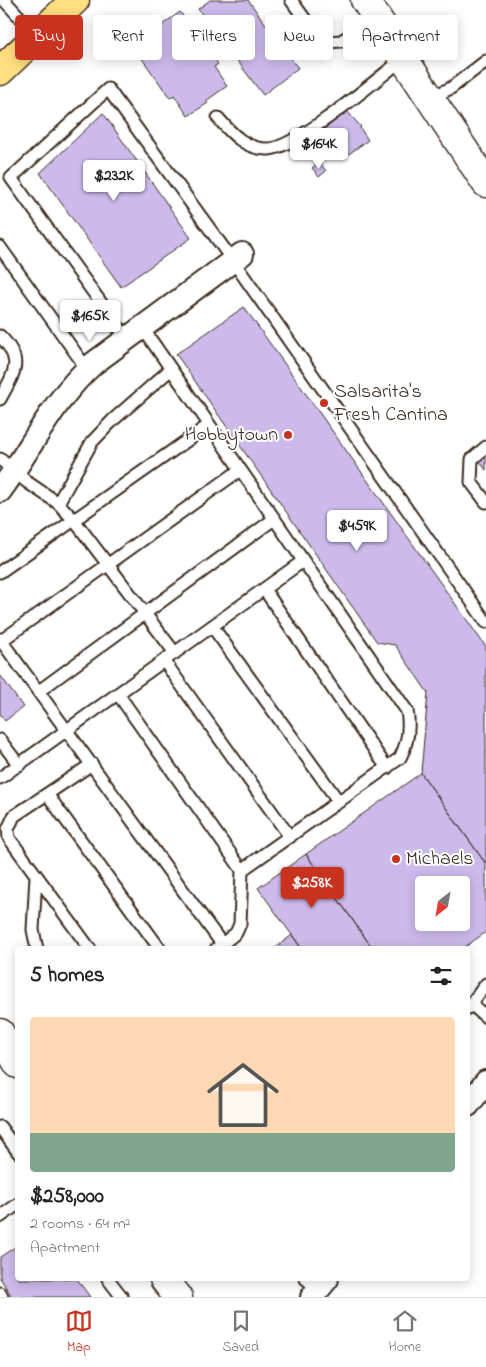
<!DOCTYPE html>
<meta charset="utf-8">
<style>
:root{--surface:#fff;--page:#f6f6f6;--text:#222;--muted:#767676;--line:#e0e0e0;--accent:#c8321e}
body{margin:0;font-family:"Indie Flower",sans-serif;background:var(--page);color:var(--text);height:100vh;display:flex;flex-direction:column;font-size:19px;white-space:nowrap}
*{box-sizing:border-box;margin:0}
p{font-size:16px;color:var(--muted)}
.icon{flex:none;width:28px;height:28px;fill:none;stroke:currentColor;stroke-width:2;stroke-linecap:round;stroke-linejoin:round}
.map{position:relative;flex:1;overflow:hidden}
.details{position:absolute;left:15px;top:946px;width:455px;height:335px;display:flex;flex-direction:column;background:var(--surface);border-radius:5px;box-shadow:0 2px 12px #0003}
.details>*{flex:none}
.top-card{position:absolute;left:15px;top:15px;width:456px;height:45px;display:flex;gap:10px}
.needle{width:32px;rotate:211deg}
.tools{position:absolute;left:415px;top:876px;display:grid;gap:10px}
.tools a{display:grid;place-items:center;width:55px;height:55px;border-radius:5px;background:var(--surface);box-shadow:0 2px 12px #0003;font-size:25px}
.price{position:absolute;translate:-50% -42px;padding:0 11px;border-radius:5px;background:#fff;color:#222;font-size:16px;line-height:32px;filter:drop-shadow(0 1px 2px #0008)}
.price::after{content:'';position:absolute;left:50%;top:30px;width:15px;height:11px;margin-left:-8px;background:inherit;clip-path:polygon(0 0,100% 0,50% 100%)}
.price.selected{background:var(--accent);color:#fff}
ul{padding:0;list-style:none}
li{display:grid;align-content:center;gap:10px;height:265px;padding:0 15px}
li+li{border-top:1px solid var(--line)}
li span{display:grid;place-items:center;height:155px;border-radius:5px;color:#555}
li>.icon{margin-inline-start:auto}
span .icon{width:90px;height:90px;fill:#fffc;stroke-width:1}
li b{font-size:21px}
h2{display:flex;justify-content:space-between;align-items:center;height:60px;padding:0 15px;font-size:21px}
.tag{padding:0 18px;border-radius:5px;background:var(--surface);box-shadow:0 2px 12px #0003;font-size:18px;line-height:45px}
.tag.selected{background:var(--accent);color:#fff}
.tabs{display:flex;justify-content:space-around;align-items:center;height:70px;border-top:1px solid var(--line);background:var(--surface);font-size:14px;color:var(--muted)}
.tabs a{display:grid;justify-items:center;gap:2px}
.tabs .selected{color:var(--accent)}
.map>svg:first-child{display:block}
.building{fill:#ccbaeb;stroke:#3b2a1e;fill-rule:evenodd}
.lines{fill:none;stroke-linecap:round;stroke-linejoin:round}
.lane-casing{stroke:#3b2a1e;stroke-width:15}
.street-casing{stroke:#3b2a1e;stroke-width:26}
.secondary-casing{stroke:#3b2a1e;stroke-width:31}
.primary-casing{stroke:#3b2a1e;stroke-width:31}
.lane{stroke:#fff;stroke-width:11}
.street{stroke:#fff;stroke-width:22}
.secondary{stroke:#fff;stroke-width:28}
.primary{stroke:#ffdf80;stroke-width:28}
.poi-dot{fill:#c8321e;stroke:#fff;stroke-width:2}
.labels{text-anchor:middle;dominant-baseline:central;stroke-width:4;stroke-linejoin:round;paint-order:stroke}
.poi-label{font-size:20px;fill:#3b2a1e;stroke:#fff;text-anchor:start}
</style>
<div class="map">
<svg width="486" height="1297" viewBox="0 0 486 1297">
<rect width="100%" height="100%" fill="#fff"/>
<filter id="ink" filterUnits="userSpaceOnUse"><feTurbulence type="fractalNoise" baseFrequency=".02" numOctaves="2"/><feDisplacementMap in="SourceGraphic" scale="10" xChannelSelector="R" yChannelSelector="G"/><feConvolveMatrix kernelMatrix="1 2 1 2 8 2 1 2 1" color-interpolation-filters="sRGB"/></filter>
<g filter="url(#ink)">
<path class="building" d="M210 0H248L298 68 263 95 198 9Z
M180 12 218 64 214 67 227 86 206 101 208 103 188 116 174 95 170 98 133 46Z
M346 110 361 127 360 128 368 140 346 156 324 128Z
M103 113 191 238 121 287 40 173Z
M319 162 326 171 319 177 312 168Z
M244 307 486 647V864L421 773 428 693 395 645 377 642 176 354Z
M486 454V470L478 459Z
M0 675 23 707 5 721 0 714Z
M421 773 486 864V932L462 949H373L306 854ZM424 885H461V922H424Z
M306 854 373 949H302L258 888Z
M292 935 302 949H274Z
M18 1245V1279H77L90 1297H12L0 1278V1257Z"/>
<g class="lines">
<g class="lane-casing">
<path id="lane" d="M4 0 37 36
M291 0 315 33 328 42 341 41 377 19
M430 98 451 88 486 61
M218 118C231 133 246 150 269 149 298 147 376 80 403 59
M0 247 87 369
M142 327 407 711C410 728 408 743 400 758L242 870 240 924 236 933 216 949
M0 336C24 360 15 372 0 399
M127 339 11 178 108 89 233 261 486 622
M171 369 113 420 92 442 58 503 74 520 175 653
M486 447 472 459 471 482 486 502
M0 459 27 482 58 503
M0 572 209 425
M264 589 387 768
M212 626 339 802
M0 639 222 944
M1 641 240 470
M164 661 290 837
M39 691 274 519
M118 694 242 870
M0 740 19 765
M0 778 303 561
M47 794 160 949
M36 876 33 930 37 949
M90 949 9 838 8 829 14 816 92 764
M471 1004 486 984
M468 1008 471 1004 486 1017
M0 1127 18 1152
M0 1217 18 1204
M108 1279 122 1297
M306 1279 318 1289
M0 1293 2 1297"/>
</g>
<g class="street-casing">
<path id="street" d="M0 491C32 448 53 399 94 363L242 254
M468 1105 486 1082
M312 1297 327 1279"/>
</g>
<g class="secondary-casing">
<path id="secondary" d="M365 0 486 183
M0 1033 18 1064
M164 1279 178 1297"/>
</g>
<g class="primary-casing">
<path id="primary" d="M0 71 75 0"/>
</g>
<use href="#lane" class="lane"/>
<use href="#street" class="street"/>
<use href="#secondary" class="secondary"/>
<use href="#primary" class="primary"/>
</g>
</g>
<g class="poi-dot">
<circle cx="324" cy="403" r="5"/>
<circle cx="288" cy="435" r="5"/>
<circle cx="396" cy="859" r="5"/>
</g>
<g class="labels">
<g class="poi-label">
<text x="334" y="392">Salsarita's<tspan x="334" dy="23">Fresh Cantina</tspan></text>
<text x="278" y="435" text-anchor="end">Hobbytown</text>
<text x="406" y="859">Michaels</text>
</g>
</g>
</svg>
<div class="tools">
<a><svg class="needle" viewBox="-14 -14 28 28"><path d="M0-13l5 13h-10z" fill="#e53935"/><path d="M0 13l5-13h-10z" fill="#767676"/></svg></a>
</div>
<b class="price" style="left:319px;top:170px">$164K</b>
<b class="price" style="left:114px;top:202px">$232K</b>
<b class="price" style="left:90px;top:342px">$165K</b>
<b class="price" style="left:357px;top:552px">$459K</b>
<b class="price selected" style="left:312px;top:909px">$258K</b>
<div class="top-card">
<a class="tag selected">Buy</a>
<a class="tag">Rent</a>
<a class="tag">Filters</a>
<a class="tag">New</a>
<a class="tag">Apartment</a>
</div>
<section class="details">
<h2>5 homes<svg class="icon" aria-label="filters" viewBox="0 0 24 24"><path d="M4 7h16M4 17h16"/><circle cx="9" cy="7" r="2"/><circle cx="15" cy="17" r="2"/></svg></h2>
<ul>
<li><span style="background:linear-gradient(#ffd9b3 75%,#7fa58c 0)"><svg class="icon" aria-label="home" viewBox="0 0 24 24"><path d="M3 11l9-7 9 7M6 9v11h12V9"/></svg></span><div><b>$258,000</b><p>2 rooms · 64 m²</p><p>Apartment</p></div></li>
</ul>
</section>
</div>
<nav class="tabs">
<a class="selected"><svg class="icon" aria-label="map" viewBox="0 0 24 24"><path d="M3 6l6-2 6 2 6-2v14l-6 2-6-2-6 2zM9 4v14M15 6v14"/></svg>Map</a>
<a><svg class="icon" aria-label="saved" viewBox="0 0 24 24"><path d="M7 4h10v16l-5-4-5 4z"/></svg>Saved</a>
<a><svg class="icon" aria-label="home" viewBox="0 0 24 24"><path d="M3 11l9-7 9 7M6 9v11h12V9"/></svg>Home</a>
</nav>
